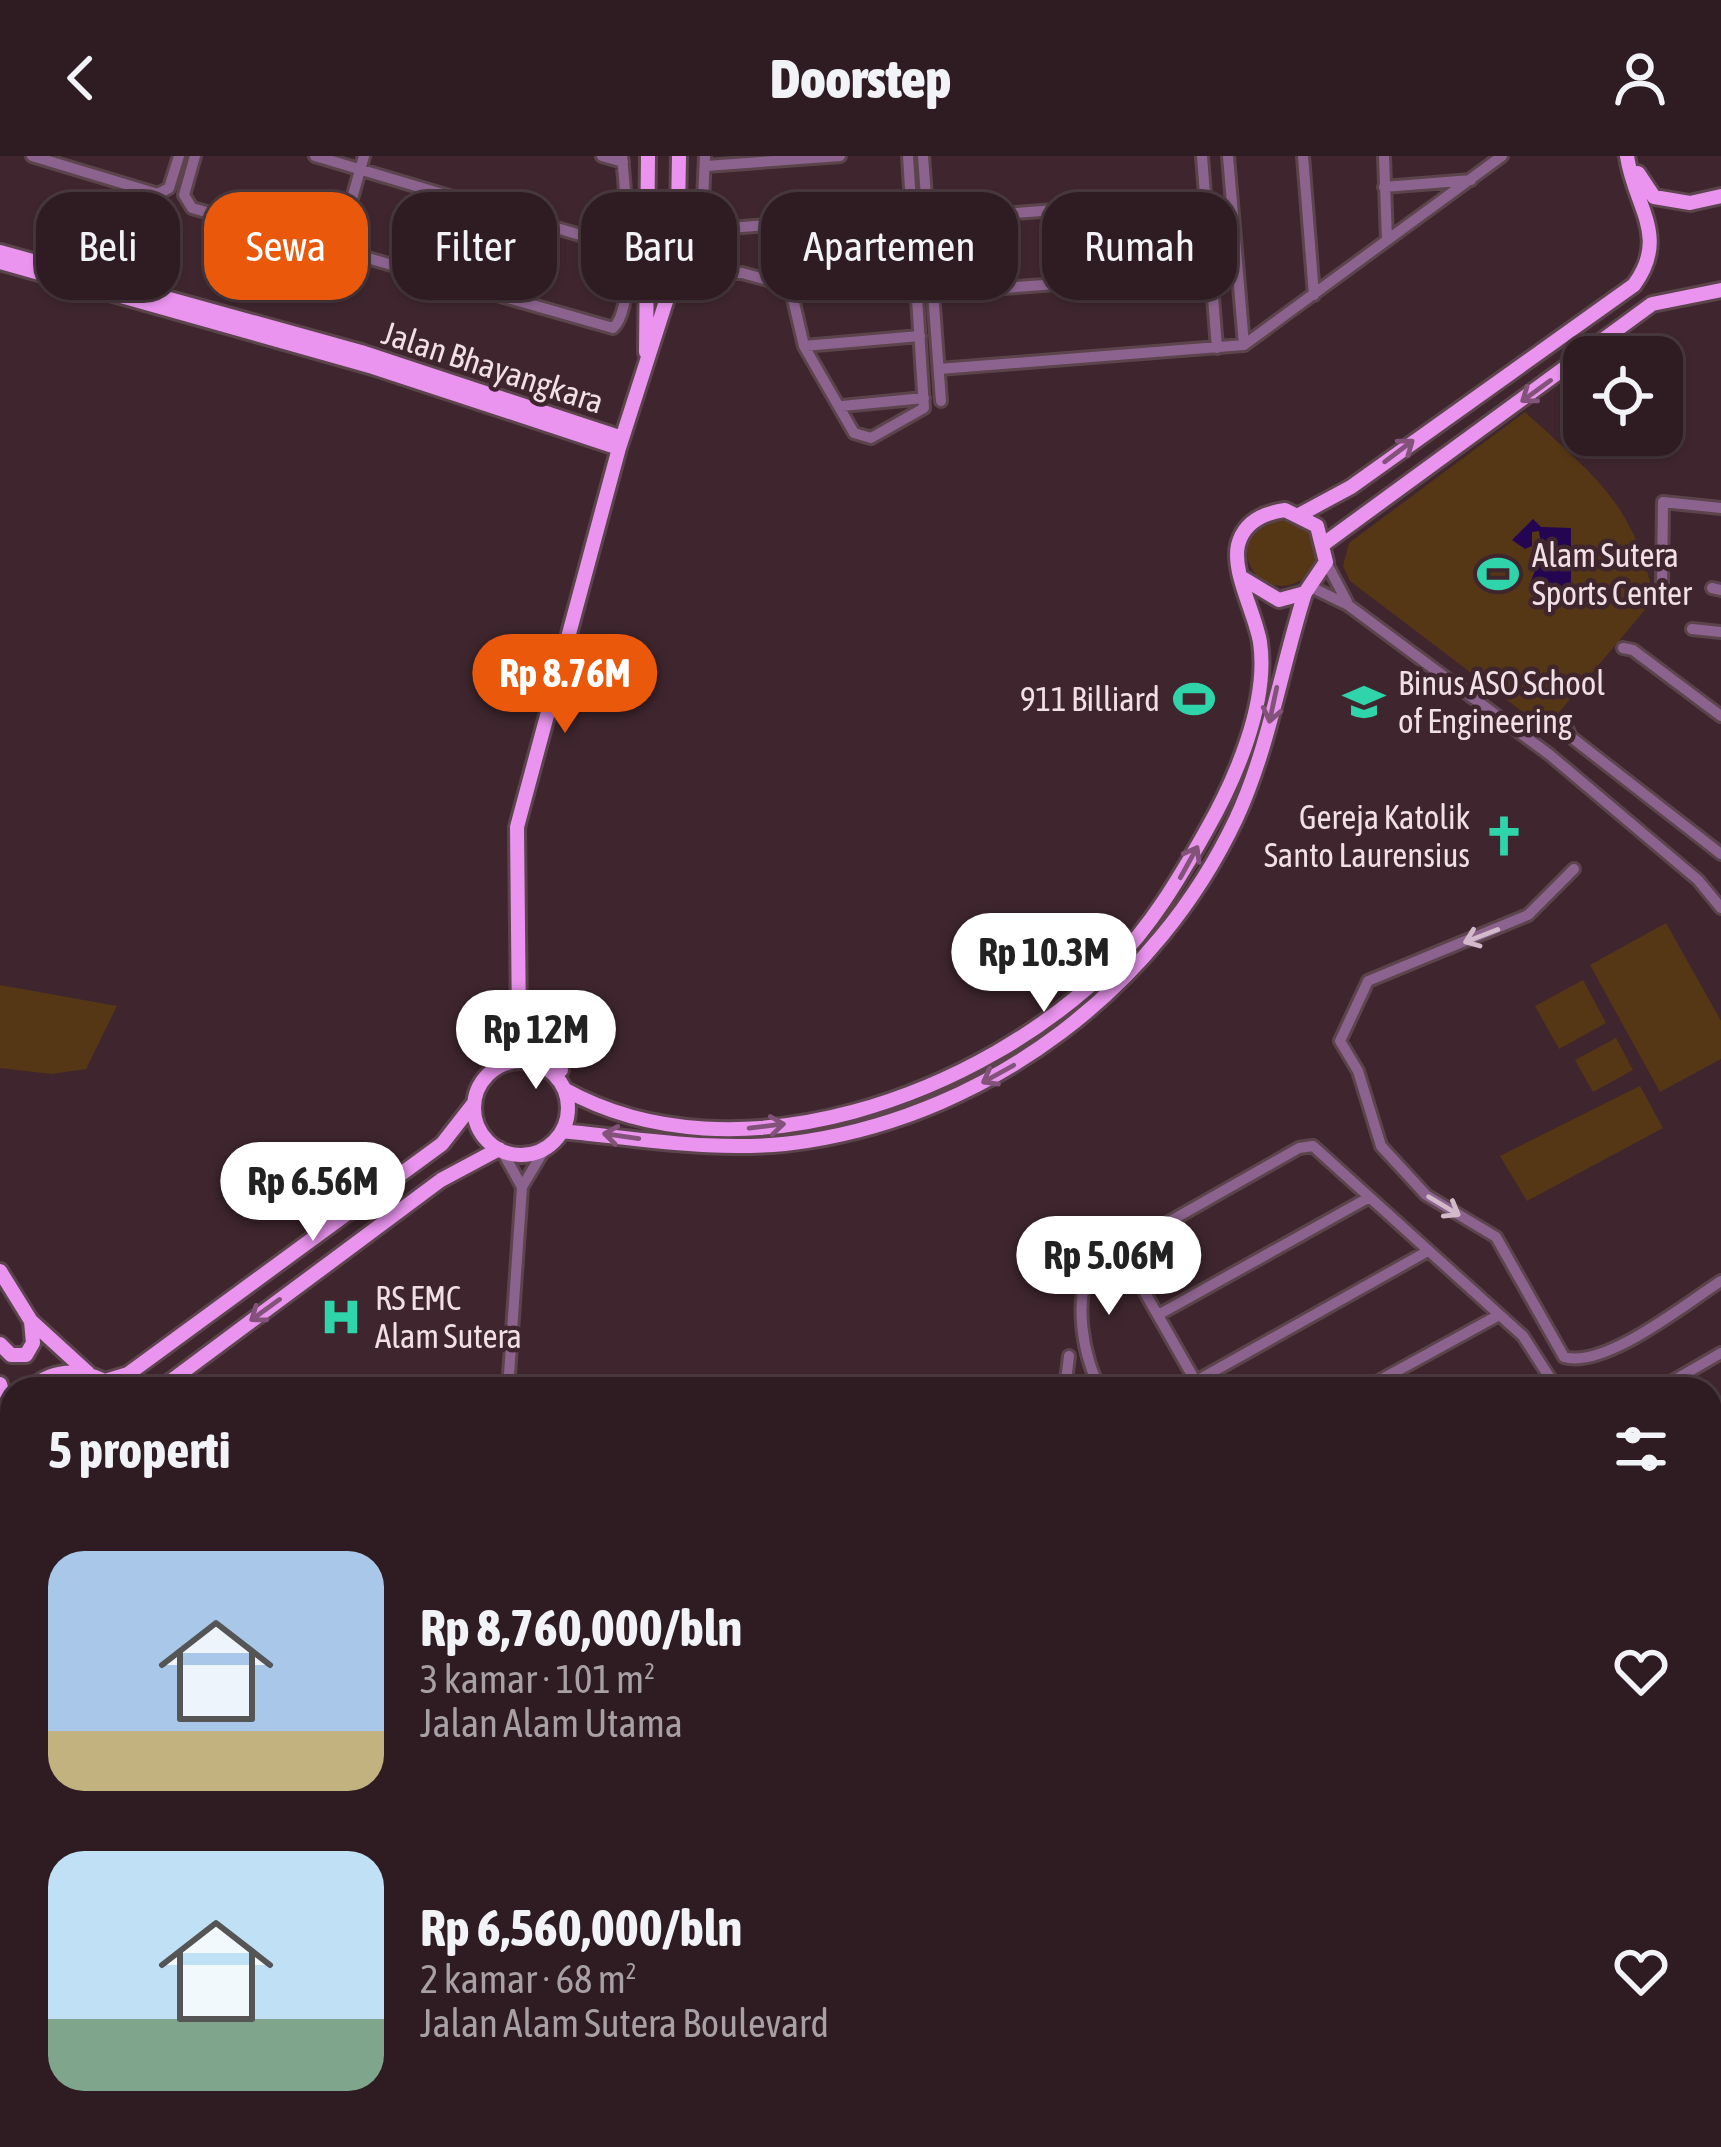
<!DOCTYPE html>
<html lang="id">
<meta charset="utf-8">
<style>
:root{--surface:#2f1c22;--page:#37252a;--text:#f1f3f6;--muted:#a7a1a5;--line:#4a3a40;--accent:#ea580c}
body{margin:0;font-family:"Asap Condensed",sans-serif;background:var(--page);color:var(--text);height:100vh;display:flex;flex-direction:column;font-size:45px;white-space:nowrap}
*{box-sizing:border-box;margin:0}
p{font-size:39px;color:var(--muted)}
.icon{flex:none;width:66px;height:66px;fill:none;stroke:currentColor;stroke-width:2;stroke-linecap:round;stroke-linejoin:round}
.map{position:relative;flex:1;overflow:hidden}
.sheet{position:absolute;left:0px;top:1221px;width:1722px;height:771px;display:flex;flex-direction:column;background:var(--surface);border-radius:36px 36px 0 0;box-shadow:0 3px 9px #0004,0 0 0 3px var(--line)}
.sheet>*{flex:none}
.guide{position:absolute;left:36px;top:36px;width:1650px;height:108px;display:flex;gap:24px}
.tools{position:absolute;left:1563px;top:180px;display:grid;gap:24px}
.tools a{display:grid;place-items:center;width:120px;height:120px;border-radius:24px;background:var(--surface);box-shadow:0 3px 9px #0004,0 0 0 3px var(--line);font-size:60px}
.price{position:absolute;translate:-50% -102px;padding:0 27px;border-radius:42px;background:#fff;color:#222;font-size:39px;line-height:78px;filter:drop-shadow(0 3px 6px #0008)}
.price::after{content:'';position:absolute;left:50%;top:72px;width:36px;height:27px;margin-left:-18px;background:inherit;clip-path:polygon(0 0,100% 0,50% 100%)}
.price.active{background:var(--accent);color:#fff}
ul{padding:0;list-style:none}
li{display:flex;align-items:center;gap:36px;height:300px;padding:0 48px}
li span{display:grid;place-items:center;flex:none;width:336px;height:240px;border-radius:36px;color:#555}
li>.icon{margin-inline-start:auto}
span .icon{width:144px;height:144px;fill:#fffc;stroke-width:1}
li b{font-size:51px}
h2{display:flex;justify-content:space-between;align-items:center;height:144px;padding:0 48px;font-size:51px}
.tag{padding:0 42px;border-radius:36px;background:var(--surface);box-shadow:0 3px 9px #0004,0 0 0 3px var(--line);font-size:42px;line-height:108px}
.tag.active{background:var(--accent);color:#fff}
header{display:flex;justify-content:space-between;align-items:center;height:156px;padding:0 48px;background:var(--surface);font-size:54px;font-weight:800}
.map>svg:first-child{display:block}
.green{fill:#553715}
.water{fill:#230552}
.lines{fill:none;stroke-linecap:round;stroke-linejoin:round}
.minor-casing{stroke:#5b444b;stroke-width:16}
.major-casing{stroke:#5b444b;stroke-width:20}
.minor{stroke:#8c638e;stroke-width:10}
.major{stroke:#ea94ef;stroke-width:14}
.oneway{stroke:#83527b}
.oneway2{stroke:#d3bacb}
.labels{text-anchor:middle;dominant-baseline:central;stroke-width:9;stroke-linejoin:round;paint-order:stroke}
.street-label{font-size:33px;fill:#f1e0e5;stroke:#3f262e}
.poi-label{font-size:33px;fill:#f1e0e5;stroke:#3f262e;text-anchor:start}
</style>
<header><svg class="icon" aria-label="back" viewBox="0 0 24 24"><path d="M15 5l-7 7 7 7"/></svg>Doorstep<svg class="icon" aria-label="person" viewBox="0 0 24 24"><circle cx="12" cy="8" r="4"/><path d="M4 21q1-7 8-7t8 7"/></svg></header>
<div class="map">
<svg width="1721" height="1991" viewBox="0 0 1721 1991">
<rect width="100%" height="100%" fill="#3f262e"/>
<path class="green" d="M1525 256C1594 320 1634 346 1654 443L1545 573 1350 425 1343 410 1349 387Z
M1247 395a35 35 0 1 1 70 0a35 35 0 1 1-70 0Z
M1666 767 1721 865V903L1660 936 1590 809Z
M1583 824 1606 867 1559 893 1535 850Z
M0 829 117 850 86 913 52 918 0 912Z
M1616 882 1633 914 1593 936 1575 904Z
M1640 930 1663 972 1527 1045 1500 1000Z"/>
<path class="water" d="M1533 363 1541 371 1571 372V443L1537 442 1531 425 1539 404 1533 394 1541 388 1539 375 1532 376V390L1525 393 1512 384Z"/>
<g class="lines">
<g class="minor-casing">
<path id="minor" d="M32 0 158 38 169 32 179 0
M195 0 184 39 192 52 613 172C638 150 625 35 622 0
M315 0 627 93
M602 0 623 6
M705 0 700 111 707 117H742L790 130 804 190 854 277 871 282 924 252 908 0
M923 0 941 245
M1202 0 1217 192
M1228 0 1244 189
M1303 0 1314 139
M1384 0 1387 84
M706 10 840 0
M1384 31 1471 24
M928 64 1205 42
M705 74 912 57
M338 92 364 0
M790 130 917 119
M933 137 1211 117
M804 190 920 180
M939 213 1244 189 1502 0
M842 250 924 242
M1326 406 1347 446
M1662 431 1663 346 1721 352
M1313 432 1348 449 1550 599 1698 724 1721 752
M1712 432 1721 434
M1692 473 1721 476
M1623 492 1633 494 1721 560
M1565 568 1571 581 1721 698
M1574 713 1528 759 1368 825 1340 885 1358 915 1381 990 1426 1039 1496 1081 1564 1201C1605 1213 1685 1148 1721 1125
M502 995 522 1031
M1120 1093 1200 1233
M1158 1159 1368 1042
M508 1233 522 1031 546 991
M1065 1233 1069 1200
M1101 1233C1083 1204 1072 1139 1093 1109L1299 992 1313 990 1523 1180 1557 1233
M1182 1233 1428 1095
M1364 1233 1499 1159
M1659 1233 1721 1197
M1710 1279 1721 1275
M1710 1378H1721
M0 1467 12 1465
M1710 1482 1721 1483
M1710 1525H1721
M1710 1632H1721
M0 1692 12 1690
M1710 1734 1721 1735
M1710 1776 1721 1754
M1710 1813 1721 1792
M1710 1829H1721
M1710 1843H1721
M1710 1911H1721
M0 1943 12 1945
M283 1980 285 1991
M307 1980 314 1991
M774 1980 777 1991
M1223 1980V1991
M1344 1980V1991
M428 1991 444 1980
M597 1991 613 1980
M1274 1991V1980
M1568 1991 1573 1980
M1603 1991 1610 1980
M1640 1991 1648 1983H1721"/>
</g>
<g class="major-casing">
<path id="major" d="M1638 17 1654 41 1690 47 1721 40
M0 96 361 196 622 282
M0 106 373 211 619 292
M646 196 648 0
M1301 358 1351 331 1634 129C1670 80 1634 50 1627 0
M1325 387 1652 148 1721 134
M519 870 561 914
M474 952a47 47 0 1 1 94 0a47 47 0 1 1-94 0Z
M507 907 519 870 517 671 619 292 677 111 679 0
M564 933C736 1029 982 939 1113 808 1151 770 1179 723 1206 675 1235 624 1269 547 1260 486 1255 457 1232 417 1238 389 1244 366 1263 357 1285 354L1317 370 1326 406 1305 437 1279 444 1244 423
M562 975C642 983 726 998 807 985 992 956 1156 832 1236 663 1269 592 1281 512 1305 437
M0 1115 31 1165 88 1217
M0 1188 11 1199H26L33 1187 31 1165
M105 1225 128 1218 442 988 474 947
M0 1228 12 1273
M30 1233C56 1210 89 1212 116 1233
M160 1233 441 1024 499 993
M150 1980 152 1991
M172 1980 174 1991"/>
</g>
<use href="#minor" class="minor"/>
<use href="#major" class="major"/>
</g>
<defs><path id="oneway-shaft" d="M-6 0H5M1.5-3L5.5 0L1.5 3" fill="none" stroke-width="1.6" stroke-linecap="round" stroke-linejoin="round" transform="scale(3)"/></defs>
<g class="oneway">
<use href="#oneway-shaft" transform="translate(1536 235) rotate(144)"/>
<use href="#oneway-shaft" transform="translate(1399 295) rotate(-37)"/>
<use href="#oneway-shaft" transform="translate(1273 549) rotate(102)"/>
<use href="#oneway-shaft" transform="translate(1189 706) rotate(-61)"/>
<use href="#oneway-shaft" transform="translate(998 918) rotate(151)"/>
<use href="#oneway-shaft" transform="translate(767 970) rotate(-7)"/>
<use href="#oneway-shaft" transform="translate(621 980) rotate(-172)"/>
<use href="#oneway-shaft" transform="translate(265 1154) rotate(144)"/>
</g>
<g class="oneway2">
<use href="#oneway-shaft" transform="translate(1481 780) rotate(159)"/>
<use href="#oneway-shaft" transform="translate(1444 1050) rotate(31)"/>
</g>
<defs>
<g id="stadium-bare" transform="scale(3.24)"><path d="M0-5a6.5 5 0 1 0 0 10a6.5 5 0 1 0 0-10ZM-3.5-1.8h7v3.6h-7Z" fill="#2fd4aa" stroke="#3f262e" stroke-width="2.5" paint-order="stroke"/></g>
<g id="university-bare" transform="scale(3.24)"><path d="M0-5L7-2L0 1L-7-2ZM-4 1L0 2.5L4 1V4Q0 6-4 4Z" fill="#2fd4aa" stroke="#3f262e" stroke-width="2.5" paint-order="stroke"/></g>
<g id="church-bare" transform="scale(3.24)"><path d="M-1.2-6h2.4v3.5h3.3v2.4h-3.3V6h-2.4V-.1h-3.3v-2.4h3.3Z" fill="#2fd4aa" stroke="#3f262e" stroke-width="2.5" paint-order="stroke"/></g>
<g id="hospital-bare" transform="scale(3.24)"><path d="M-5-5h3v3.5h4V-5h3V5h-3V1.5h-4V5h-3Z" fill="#2fd4aa" stroke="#3f262e" stroke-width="2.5" paint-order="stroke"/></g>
</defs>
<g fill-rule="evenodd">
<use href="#stadium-bare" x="1498" y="418"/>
<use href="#stadium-bare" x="1194" y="543"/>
<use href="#university-bare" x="1364" y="546"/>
<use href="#church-bare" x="1504" y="680"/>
<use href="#hospital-bare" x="341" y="1161"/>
</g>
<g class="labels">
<g class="street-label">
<text transform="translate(493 211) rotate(18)">Jalan Bhayangkara</text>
</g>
<g class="poi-label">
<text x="1532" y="399">Alam Sutera<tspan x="1532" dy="38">Sports Center</tspan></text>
<text x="1398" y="527">Binus ASO School<tspan x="1398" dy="38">of Engineering</tspan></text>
<text x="1160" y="543" text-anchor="end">911 Billiard</text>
<text x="1470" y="661" text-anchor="end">Gereja Katolik<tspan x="1470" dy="38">Santo Laurensius</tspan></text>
<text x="375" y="1142">RS EMC<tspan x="375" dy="38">Alam Sutera</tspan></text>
</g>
</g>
</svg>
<div class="tools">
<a><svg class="icon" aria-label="locate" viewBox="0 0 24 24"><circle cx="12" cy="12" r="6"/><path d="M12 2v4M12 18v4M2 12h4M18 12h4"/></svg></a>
</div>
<b class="price active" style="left:565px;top:580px">Rp 8.76M</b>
<b class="price" style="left:1044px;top:859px">Rp 10.3M</b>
<b class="price" style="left:536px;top:936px">Rp 12M</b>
<b class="price" style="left:313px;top:1088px">Rp 6.56M</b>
<b class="price" style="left:1109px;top:1162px">Rp 5.06M</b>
<div class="guide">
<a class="tag">Beli</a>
<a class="tag active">Sewa</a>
<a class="tag">Filter</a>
<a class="tag">Baru</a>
<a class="tag">Apartemen</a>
<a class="tag">Rumah</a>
</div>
<section class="sheet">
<h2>5 properti<svg class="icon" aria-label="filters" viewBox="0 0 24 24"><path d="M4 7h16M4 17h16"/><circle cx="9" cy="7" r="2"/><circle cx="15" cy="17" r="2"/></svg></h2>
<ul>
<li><span style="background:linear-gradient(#a9c7e8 75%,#c2b280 0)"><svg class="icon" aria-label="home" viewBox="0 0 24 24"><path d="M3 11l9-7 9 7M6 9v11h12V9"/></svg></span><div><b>Rp 8,760,000/bln</b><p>3 kamar · 101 m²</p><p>Jalan Alam Utama</p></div><svg class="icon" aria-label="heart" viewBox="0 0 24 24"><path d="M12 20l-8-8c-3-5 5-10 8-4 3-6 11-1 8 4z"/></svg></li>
<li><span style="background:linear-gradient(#bfe0f5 70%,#7fa58c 0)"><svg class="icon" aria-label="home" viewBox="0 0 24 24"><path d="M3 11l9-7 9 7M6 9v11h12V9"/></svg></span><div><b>Rp 6,560,000/bln</b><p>2 kamar · 68 m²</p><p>Jalan Alam Sutera Boulevard</p></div><svg class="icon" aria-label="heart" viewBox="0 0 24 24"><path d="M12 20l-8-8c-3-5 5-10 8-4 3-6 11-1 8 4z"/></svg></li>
</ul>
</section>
</div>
